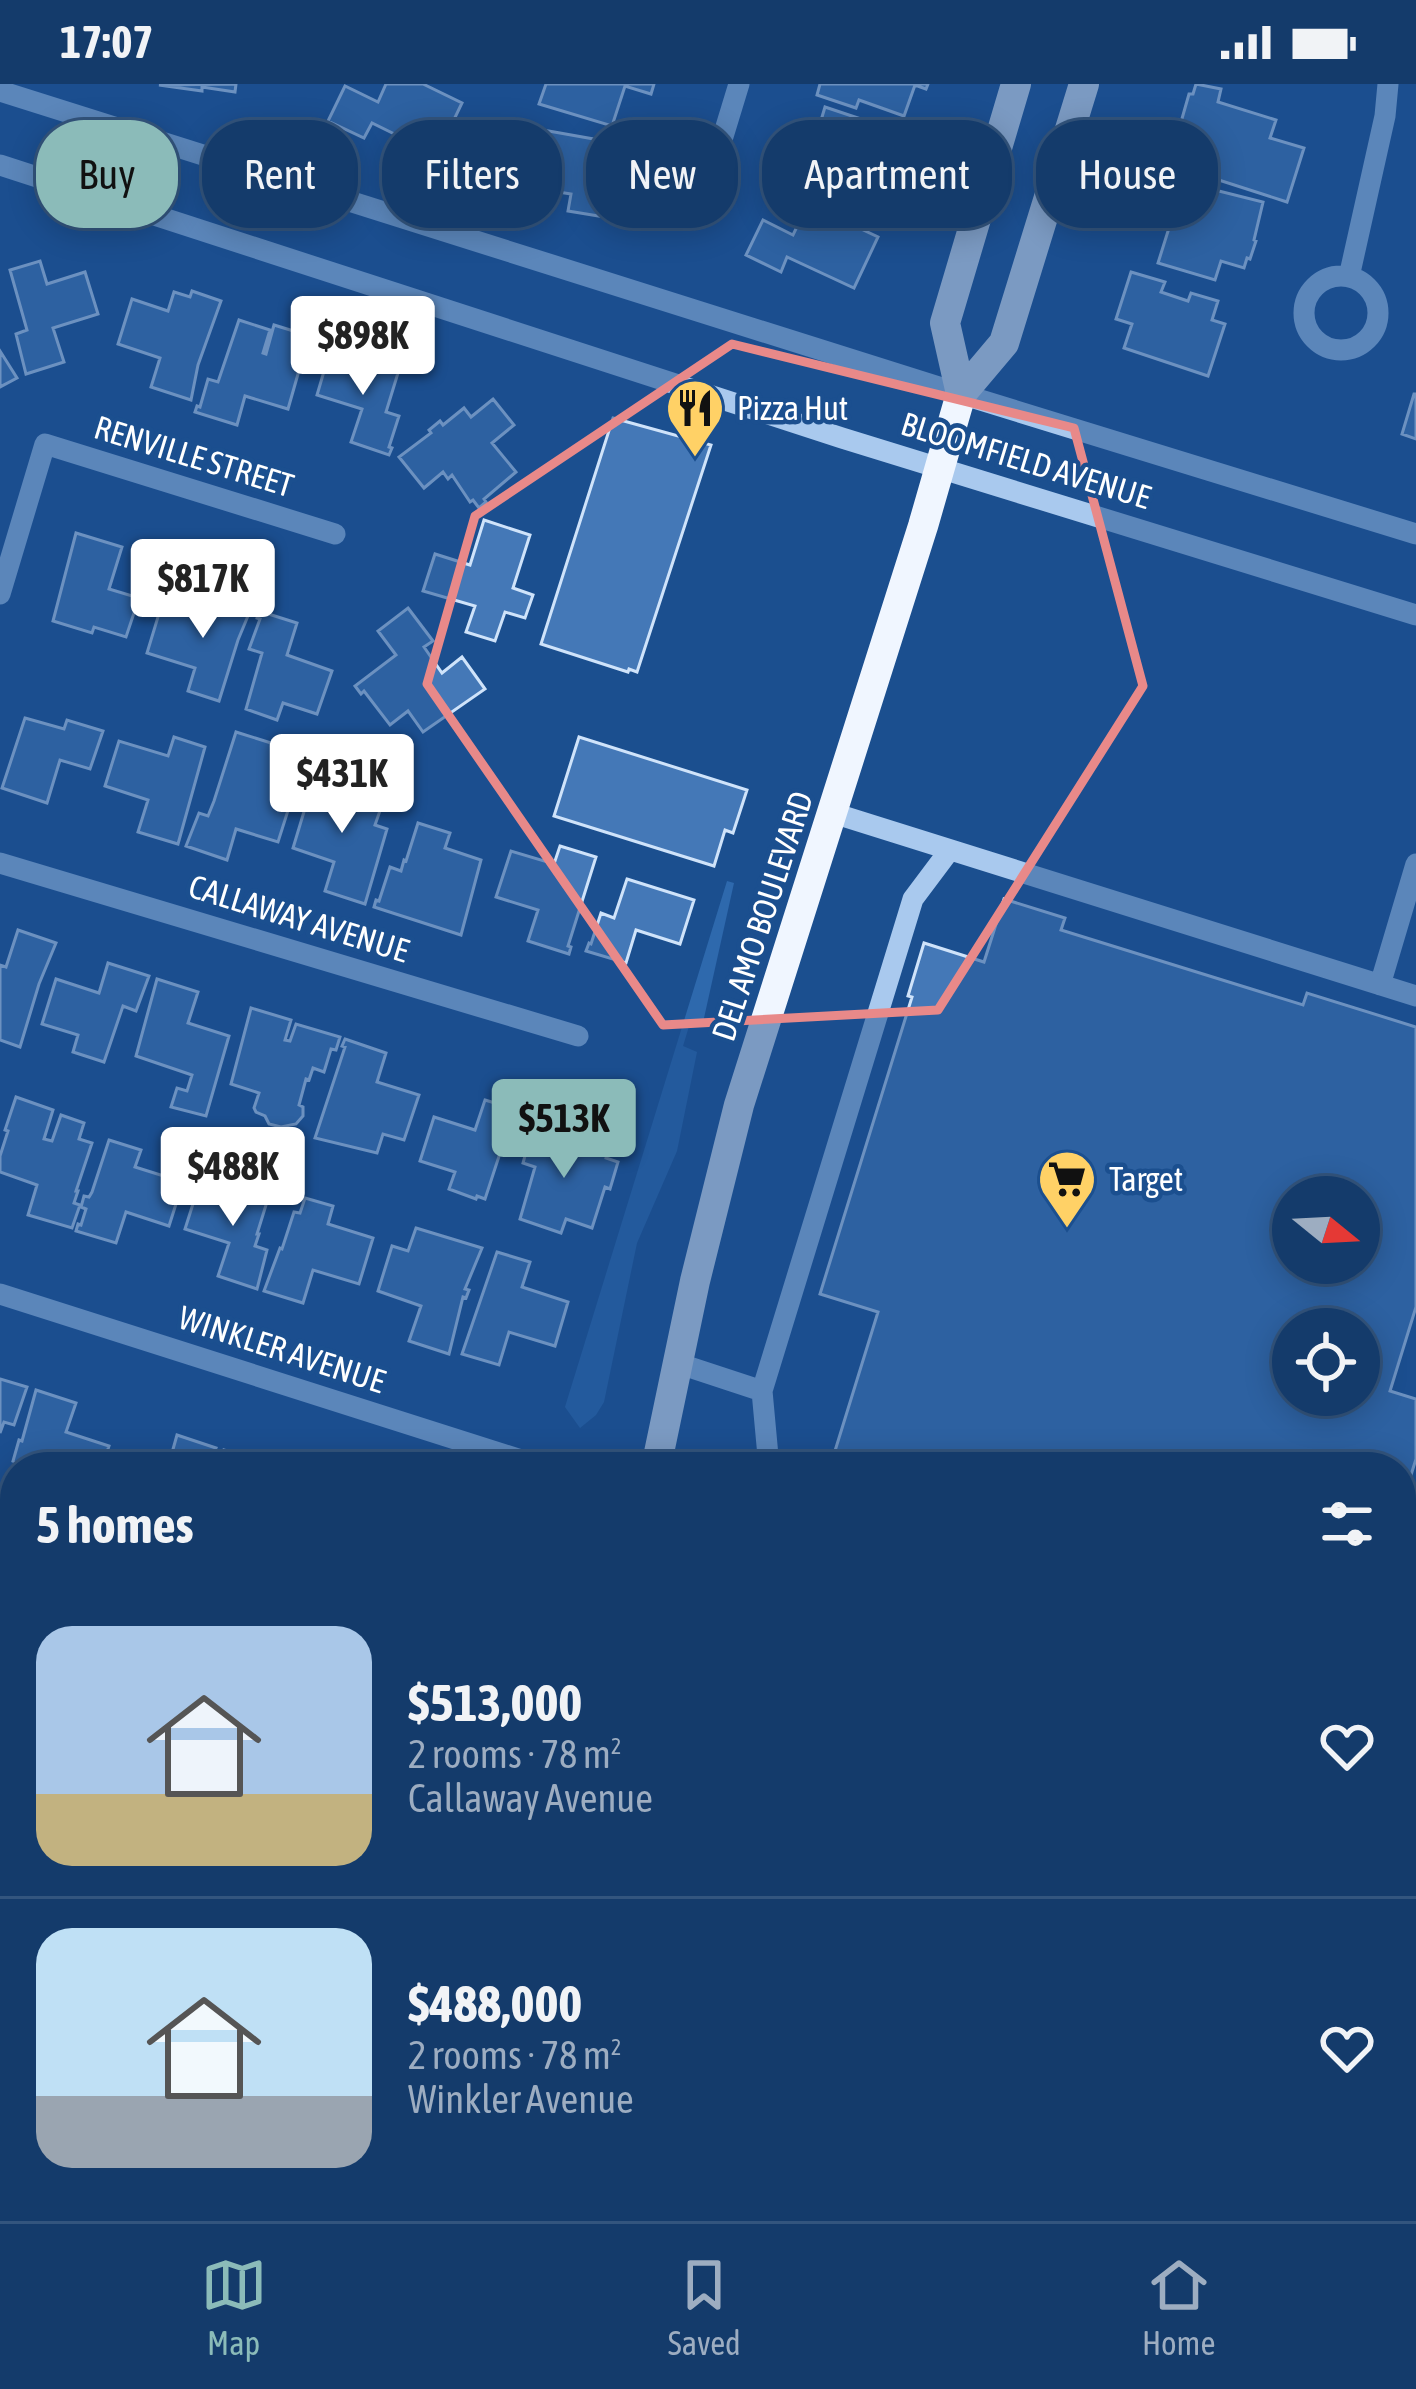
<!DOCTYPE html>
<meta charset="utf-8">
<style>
:root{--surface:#143b6b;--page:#1d4271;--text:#f1f3f6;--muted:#9dadc1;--line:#33557e;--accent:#8bbbb9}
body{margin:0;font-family:"Asap Condensed",sans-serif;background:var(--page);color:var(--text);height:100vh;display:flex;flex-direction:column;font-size:45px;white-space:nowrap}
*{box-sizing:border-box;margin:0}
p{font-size:39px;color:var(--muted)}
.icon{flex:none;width:66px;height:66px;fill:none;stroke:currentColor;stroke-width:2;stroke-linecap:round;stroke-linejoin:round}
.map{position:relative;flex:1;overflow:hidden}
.drawer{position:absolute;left:0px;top:1368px;width:1416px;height:771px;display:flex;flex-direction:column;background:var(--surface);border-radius:48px 48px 0 0;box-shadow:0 6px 30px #0003,0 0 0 3px var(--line)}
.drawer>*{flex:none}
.banner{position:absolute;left:36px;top:36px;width:1344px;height:108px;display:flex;gap:24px}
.needle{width:78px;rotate:108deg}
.fabs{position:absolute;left:1272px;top:1092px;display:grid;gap:24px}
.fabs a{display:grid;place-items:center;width:108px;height:108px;border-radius:50%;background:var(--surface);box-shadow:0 6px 30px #0003,0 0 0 3px var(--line);font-size:60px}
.price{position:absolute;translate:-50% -102px;padding:0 27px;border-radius:12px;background:#fff;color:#222;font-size:39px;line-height:78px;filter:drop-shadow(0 3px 6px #0008)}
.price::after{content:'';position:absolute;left:50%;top:72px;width:36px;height:27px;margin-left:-18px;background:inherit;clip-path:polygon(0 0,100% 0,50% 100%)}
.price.selected{background:var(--accent);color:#111}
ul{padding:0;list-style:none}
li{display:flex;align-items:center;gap:36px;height:300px;padding:0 36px}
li+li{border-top:3px solid var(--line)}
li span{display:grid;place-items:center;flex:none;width:336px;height:240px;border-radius:36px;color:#555}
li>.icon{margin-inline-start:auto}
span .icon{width:144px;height:144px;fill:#fffc;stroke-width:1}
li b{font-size:51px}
h2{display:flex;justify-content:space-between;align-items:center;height:144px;padding:0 36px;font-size:51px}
.pill{padding:0 42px;border-radius:48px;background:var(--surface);box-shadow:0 6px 30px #0003,0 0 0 3px var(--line);font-size:42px;line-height:108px}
.pill.selected{background:var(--accent);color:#111}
.status{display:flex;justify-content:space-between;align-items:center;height:84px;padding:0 60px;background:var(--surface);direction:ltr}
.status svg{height:33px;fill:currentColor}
.menu{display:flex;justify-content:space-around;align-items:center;height:168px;border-top:3px solid var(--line);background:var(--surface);font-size:33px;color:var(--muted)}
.menu a{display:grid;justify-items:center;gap:6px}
.menu .selected{color:var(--accent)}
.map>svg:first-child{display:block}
.green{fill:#2e69ad}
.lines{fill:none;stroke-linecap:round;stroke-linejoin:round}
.stream{stroke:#9cc4f0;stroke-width:10}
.building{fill:#4478b7;stroke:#cfe3fa;stroke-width:3;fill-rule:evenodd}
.path{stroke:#a9c9ee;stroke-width:6;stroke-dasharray:6 9;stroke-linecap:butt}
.minor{stroke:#a9c9ee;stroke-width:21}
.major{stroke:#f0f6ff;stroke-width:30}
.marked{fill:none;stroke:#e88989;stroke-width:9;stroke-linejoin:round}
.labels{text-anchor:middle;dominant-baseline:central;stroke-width:9;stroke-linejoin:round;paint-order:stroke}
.poi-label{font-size:33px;fill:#fff;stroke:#1b4f8f;text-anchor:start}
.street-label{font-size:33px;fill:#fff;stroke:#1b4f8f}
</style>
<div class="status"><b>17:07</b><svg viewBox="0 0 49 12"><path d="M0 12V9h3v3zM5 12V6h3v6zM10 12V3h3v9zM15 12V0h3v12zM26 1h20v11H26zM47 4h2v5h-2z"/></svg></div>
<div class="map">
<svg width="1416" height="2137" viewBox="0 0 1416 2137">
<rect width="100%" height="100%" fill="#1b4f8f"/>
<path class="green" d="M727 797 734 799 702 943 690 939 683 962 697 968 677 1067 637 1159 604 1318 596 1331 580 1344 565 1323Z
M1416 1845V2137H1009L1027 2124H1401V1855Z
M308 2124H492L488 2137H304Z"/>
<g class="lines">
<path class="stream" d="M1401 1789 1416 1778
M916 2137 934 2124"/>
</g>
<path class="building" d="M236 0 235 8 202 3V7L159 1Z
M386 0H423L462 19 437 71 372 39 364 54 328 37 345 2 378 18Z
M546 0H654L651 10 625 2 612 42 539 20Z
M820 0H928L926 5 915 1 904 32 859 16 856 24 817 11Z
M1196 0 1221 5 1218 18 1276 36 1270 54 1304 64 1287 118 1169 80 1189 10H1193Z
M825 23 861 35 859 42 907 59 898 89 911 93 898 132 826 110 838 70 813 63Z
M543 46 622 60 617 95 648 100 641 139 568 127 571 110 533 104Z
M1187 99 1263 118 1254 156 1256 157 1250 175 1247 174 1244 184 1221 177 1215 196 1158 179 1169 144 1158 141 1167 108 1180 112Z
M808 120 878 153 854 204 787 173 781 188 746 171 763 136 793 151Z
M40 177 47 200 85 188 98 230 53 244 64 278 26 290 16 250 27 246 10 186Z
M1131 188 1165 198 1161 208 1188 217 1191 209 1218 217 1212 236 1225 240 1208 292 1124 264 1132 240 1116 235Z
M192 207 221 217 198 281 191 316 151 303 160 274 118 260 132 215 168 227 174 208 190 213Z
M239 236 270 246 263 269 266 270 274 241 313 253 303 284 300 283 288 325 245 312 237 341 195 328 197 322 200 323 208 295 218 298Z
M0 267 17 294 0 303Z
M330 267 398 289 386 328 399 332 389 363 392 364 389 371 351 358 362 325 317 311Z
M1414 310H1416V355L1402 350Z
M493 315 514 341 492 359 516 388 484 415 486 418 479 424 473 416 470 418 452 391 448 395 443 388 424 404 399 373 431 349 429 346 440 337 443 341 464 324 471 333Z
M613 334 711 361 637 588 629 585 628 588 541 560Z
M484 436 530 451 513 504 533 511 525 534 505 528 495 557 466 548 475 522 423 507 435 470 470 481Z
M76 449 122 463 109 505 139 514 126 553 94 543 92 549 53 537Z
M217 503 255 515 238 556 219 617 188 607 195 584 147 569 161 523 207 537Z
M408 524 433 557 424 563 442 589 462 573 485 605 423 648 408 627 390 641 364 607 361 610 355 602 396 571 378 547Z
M259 527 297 539 287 571 332 587 317 630 283 619 277 636 246 625 262 569 249 565 260 535 257 534Z
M25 634 64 645 67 636 103 647 90 685 60 676 47 719 2 704Z
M236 648 306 670 278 758 236 745 227 776 186 762 199 729 208 732 214 717Z
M174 653 205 663 178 760 138 748 148 716 105 702 119 657 168 672Z
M579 653 747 706 733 749 725 746 714 782 554 732Z
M316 688 356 702 353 711 382 721 375 741 387 745 365 820 325 807 334 778 293 764Z
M418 739 450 749 445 764 481 776 461 851 374 823 376 816 379 817 390 783 401 787 404 776 406 777Z
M560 762 596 773 568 862 571 863 569 870 528 857 538 826 496 813 511 767 554 780Z
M627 795 694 816 680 860 636 846 626 879 586 867 589 859 591 860 601 829 614 834Z
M1004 815 1065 834 1061 846 1303 921 1307 909 1416 943V1223L1390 1307 1416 1315V1375L1401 1423V1383H830L878 1228 820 1210 912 913 908 912 924 859 984 878ZM1293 1113H1359V1179H1293ZM1293 1245H1359V1311H1293Z
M18 846 56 859 39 900 20 963 0 956V881L6 883Z
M108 879 149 892 136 927 123 922 104 978 73 968 78 951 42 940 56 895 99 909Z
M157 895 198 908 188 939 229 952 206 1032 171 1023 177 1004 187 1007 192 991 136 972Z
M251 924 291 936 285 956 290 957 296 940 340 953 336 966 331 965 324 988 313 984 309 996 306 995 299 1021 303 1023V1032L296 1040 281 1043 269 1040 265 1032 256 1028 254 1024 259 1009 231 1000Z
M345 955 386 969 377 998 419 1011 404 1056 383 1050 377 1069 315 1054 345 963 342 962Z
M16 1013 53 1026 44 1055 52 1057 61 1031 84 1039 79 1055 92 1059 76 1107H78L74 1119 80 1121 72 1144 28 1131 37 1101 0 1088V1072L8 1047 5 1046Z
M485 1016 524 1028 513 1063 503 1060 485 1115 477 1112 476 1115 449 1105 455 1088 420 1077 434 1033 475 1046Z
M534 1039 572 1051 564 1075 571 1077 576 1062 607 1069 606 1074 618 1078 610 1105 605 1103 592 1144 566 1135 561 1149 520 1135 535 1083 523 1079Z
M109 1056 141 1066 135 1083 183 1098 169 1142 126 1128 116 1159 76 1147 78 1140 81 1141 86 1125 81 1123 84 1112 89 1113 92 1108Z
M244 1096 271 1105 257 1150H259L255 1162 267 1166 257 1205 218 1192 229 1159 185 1145 199 1101 238 1114Z
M305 1114 333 1122 328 1140 373 1154 359 1200 313 1186 303 1219 264 1207 280 1164 282 1165 294 1128 300 1129Z
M416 1144 482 1164 465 1205 469 1206 466 1214 463 1213 449 1270 409 1257 421 1222 378 1207 392 1162 408 1167Z
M497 1168 530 1178 522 1203 568 1218 555 1262 509 1248 499 1281 462 1270Z
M0 1295 27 1303 14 1341 4 1338 0 1349Z
M36 1306 76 1319 66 1348 109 1362 102 1383H28L13 1377 19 1356 22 1357Z
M177 1351 216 1364 208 1383H168Z
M224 1366 261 1378 260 1383H220Z
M123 1371 160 1383H119Z
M15 1599V1681L0 1667V1615Z
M15 1944V1991L9 1985 0 1994V1960Z
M4 2028 12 2037 15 2033V2079L0 2064V2032Z
M71 2124H128L131 2127 134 2124H171L181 2134 178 2137H77L67 2127Z"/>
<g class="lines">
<path class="path" d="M1308 2124 1317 2137"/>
<path class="minor" d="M0 7 961 310 1416 450
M721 59 739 0
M0 81 842 354 1416 531
M1304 229a37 37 0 1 1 74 0a37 37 0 1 1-74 0Z
M1349 193 1385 32 1388 0
M0 510 45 360 335 450
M833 729 1416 912
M0 779 578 952
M1380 901 1416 780
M0 1210 543 1383
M677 1279 762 1307 769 1383
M762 1307 913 815 949 767
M1401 1485 1409 1480 1416 1464
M0 1822 15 1836
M1401 1902 1416 1891
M1078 2137 1096 2124"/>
<path class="major" d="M961 310 945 239 1016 0
M656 1383 695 1197 739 1021 923 442 961 310 1004 259 1084 0
M513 2137 517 2124"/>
</g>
<path d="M0 0H1416V2137H0ZM732 260 1074 344 1143 602 938 926 663 941 427 600 475 432Z" fill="#1b4f8f" fill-opacity=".55" fill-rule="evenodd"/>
<path class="marked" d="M732 260 1074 344 1143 602 938 926 663 941 427 600 475 432Z"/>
<defs>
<g id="restaurant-pin" transform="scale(3)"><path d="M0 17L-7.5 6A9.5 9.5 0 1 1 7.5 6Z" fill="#ffd166" stroke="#1b4f8f"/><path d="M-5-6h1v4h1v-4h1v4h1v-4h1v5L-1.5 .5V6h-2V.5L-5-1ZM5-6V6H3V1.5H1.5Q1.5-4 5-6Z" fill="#111"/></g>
<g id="supermarket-pin" transform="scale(3)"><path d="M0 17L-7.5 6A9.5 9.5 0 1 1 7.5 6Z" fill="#ffd166" stroke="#1b4f8f"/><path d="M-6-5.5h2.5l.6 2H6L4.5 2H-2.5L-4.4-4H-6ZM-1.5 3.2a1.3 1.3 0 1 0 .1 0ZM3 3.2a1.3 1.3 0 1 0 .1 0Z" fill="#111"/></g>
</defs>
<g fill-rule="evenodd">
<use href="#restaurant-pin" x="695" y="324"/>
<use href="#supermarket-pin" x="1067" y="1095"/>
</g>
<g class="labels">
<g class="poi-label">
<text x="737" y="324">Pizza Hut</text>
<text x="1109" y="1095">Target</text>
</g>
<g class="street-label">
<text transform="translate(194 372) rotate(17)">RENVILLE STREET</text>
<text transform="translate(1026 376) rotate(17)">BLOOMFIELD AVENUE</text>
<text transform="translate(762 832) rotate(-72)">DEL AMO BOULEVARD</text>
<text transform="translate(299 834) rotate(17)">CALLAWAY AVENUE</text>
<text transform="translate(282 1265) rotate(18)">WINKLER AVENUE</text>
</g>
</g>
</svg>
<div class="fabs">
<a><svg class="needle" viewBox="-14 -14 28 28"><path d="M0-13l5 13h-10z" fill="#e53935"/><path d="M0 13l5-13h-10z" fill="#9dadc1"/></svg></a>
<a><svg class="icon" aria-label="locate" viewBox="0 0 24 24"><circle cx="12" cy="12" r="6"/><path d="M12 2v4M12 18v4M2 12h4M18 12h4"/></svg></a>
</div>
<b class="price" style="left:363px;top:314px">$898K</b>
<b class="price" style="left:203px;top:557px">$817K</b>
<b class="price" style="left:342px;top:752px">$431K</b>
<b class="price selected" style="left:564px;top:1097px">$513K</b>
<b class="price" style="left:233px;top:1145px">$488K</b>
<div class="banner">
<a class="pill selected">Buy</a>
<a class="pill">Rent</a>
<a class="pill">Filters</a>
<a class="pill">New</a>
<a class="pill">Apartment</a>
<a class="pill">House</a>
</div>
<section class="drawer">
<h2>5 homes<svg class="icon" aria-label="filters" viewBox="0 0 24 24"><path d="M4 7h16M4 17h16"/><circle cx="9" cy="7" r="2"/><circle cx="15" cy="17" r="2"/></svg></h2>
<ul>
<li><span style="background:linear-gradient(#a9c7e8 70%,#c2b280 0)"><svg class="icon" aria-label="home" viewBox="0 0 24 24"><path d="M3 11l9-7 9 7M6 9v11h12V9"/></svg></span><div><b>$513,000</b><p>2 rooms · 78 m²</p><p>Callaway Avenue</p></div><svg class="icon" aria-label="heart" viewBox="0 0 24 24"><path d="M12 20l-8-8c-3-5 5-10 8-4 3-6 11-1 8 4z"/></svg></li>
<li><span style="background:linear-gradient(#bfe0f5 70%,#9aa5b1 0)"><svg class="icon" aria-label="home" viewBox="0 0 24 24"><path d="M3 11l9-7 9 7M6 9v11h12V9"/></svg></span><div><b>$488,000</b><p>2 rooms · 78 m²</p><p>Winkler Avenue</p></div><svg class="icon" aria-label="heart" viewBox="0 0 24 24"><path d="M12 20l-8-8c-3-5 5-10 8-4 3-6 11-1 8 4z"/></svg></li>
</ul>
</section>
</div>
<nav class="menu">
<a class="selected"><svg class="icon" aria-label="map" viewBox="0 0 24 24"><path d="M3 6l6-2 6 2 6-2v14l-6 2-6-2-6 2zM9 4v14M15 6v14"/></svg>Map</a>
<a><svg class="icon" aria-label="saved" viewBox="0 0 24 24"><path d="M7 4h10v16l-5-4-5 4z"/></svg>Saved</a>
<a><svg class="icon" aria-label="home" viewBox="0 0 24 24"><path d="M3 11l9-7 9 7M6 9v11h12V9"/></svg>Home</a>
</nav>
